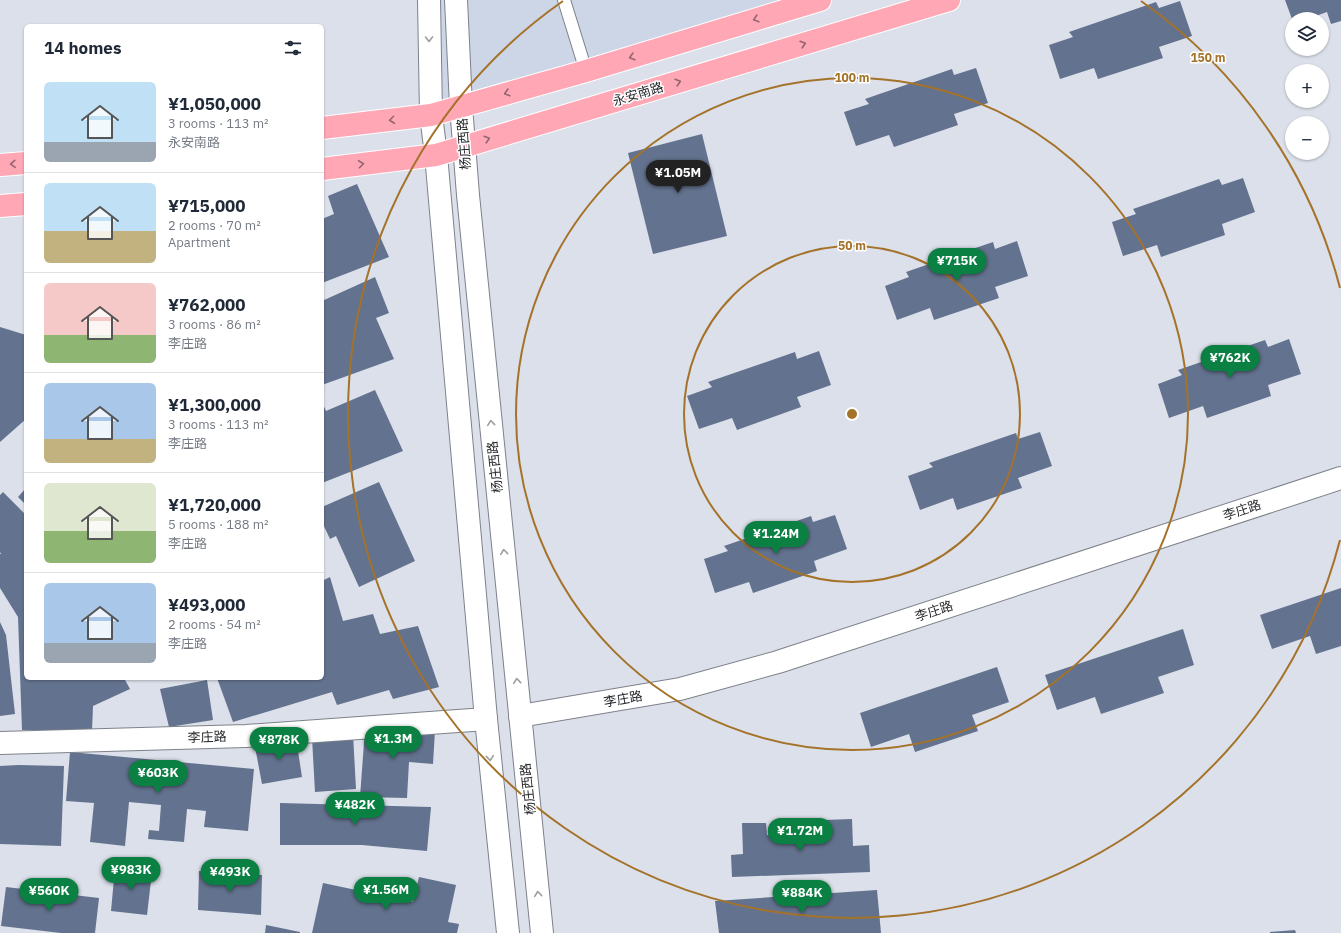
<!DOCTYPE html>
<meta charset="utf-8">
<style>
:root{--surface:#fff;--page:#f2f2f3;--text:#1f2937;--muted:#747a83;--line:#e0e1e3;--accent:#0b8043}
body{margin:0;font-family:"IBM Plex Sans","Noto Sans SC",sans-serif;background:var(--page);color:var(--text);height:100vh;display:flex;flex-direction:column;font-size:15px;white-space:nowrap}
*{box-sizing:border-box;margin:0}
p{font-size:13px;color:var(--muted)}
.icon{flex:none;width:22px;height:22px;fill:none;stroke:currentColor;stroke-width:2;stroke-linecap:round;stroke-linejoin:round}
.map{position:relative;flex:1;overflow:hidden}
.sheet{position:absolute;left:24px;top:24px;width:300px;height:656px;display:flex;flex-direction:column;background:var(--surface);border-radius:6px;box-shadow:0 1px 3px #0004}
.sheet>*{flex:none}
.controls{position:absolute;left:1285px;top:12px;display:grid;gap:8px}
.controls a{display:grid;place-items:center;width:44px;height:44px;border-radius:50%;background:var(--surface);box-shadow:0 1px 3px #0004;font-size:20px}
.price{position:absolute;translate:-50% -34px;padding:0 9px;border-radius:14px;background:var(--accent);color:#fff;font-size:13px;line-height:26px;filter:drop-shadow(0 1px 2px #0008)}
.price::after{content:'';position:absolute;left:50%;top:24px;width:12px;height:9px;margin-left:-6px;background:inherit;clip-path:polygon(0 0,100% 0,50% 100%)}
.price.current{background:#222;color:#fff}
ul{padding:0;list-style:none}
li{display:flex;align-items:center;gap:12px;height:100px;padding:0 20px}
li+li{border-top:1px solid var(--line)}
li span{display:grid;place-items:center;flex:none;width:112px;height:80px;border-radius:6px;color:#555}
li>.icon{margin-inline-start:auto}
span .icon{width:48px;height:48px;fill:#fffc;stroke-width:1}
li b{font-size:17px}
h2{display:flex;justify-content:space-between;align-items:center;height:48px;padding:0 20px;font-size:17px}
.map>svg:first-child{display:block}
.built{fill:#cdd6e6}
.building{fill:#63728e}
.lines{fill:none;stroke-linecap:round;stroke-linejoin:round}
.service-casing{stroke:#7d828a;stroke-width:14}
.minor-casing{stroke:#7d828a;stroke-width:24}
.tertiary-casing{stroke:#7d828a;stroke-width:24}
.primary-casing{stroke:#fff;stroke-width:24}
.service{stroke:#fff;stroke-width:12}
.minor{stroke:#fff;stroke-width:22}
.tertiary{stroke:#fff;stroke-width:22}
.primary{stroke:#ffa7b5;stroke-width:22}
.oneway{stroke:#926770}
.oneway2{stroke:#9d9e9f}
.ring{fill:none;stroke:#a57229;stroke-width:2}
.labels{text-anchor:middle;dominant-baseline:central;stroke-width:3;stroke-linejoin:round;paint-order:stroke}
.street-label{font-size:13px;fill:#25272a;stroke:#fff}
.centre{fill:#a57229;stroke:#fff;stroke-width:2}
.ring-label{font-size:12px;text-anchor:middle;font-weight:bold;fill:#a57229;stroke:#fff;stroke-width:3;stroke-linejoin:round;paint-order:stroke}
</style>
<div class="map">
<svg width="1341" height="933" viewBox="0 0 1341 933">
<rect width="100%" height="100%" fill="#dbe0ea"/>
<path class="built" d="M425 0H820L431 115Z"/>
<path class="building" d="M1285 0H1341V21L1331 24 1327 12 1307 19H1292Z
M1180 1 1192 36 1159 47 1163 58 1098 79 1094 68 1060 79 1049 45 1073 37 1069 32 1156 2 1159 8Z
M976 68 988 103 954 114 958 125 894 147 889 135 856 146 844 112 869 104 865 99 952 69 954 75Z
M702 134 727 236 653 254 628 153Z
M1243 178 1255 212 1222 224 1225 235 1161 257 1157 245 1123 256 1112 222 1136 214 1133 209 1219 179 1222 185Z
M357 184 389 257 322 283V219L334 214 328 196Z
M1017 241 1028 276 995 287 999 298 934 320 930 308 897 320 885 286 909 277 906 272 993 242 995 249Z
M375 277 389 313 376 318 394 359 322 385V301Z
M0 327 26 335V419L0 442Z
M1289 339 1301 374 1268 385 1271 396 1207 418 1203 406 1169 418 1158 384 1182 375 1178 370 1265 340 1268 347Z
M819 351 831 385 797 397 801 407 737 430 732 418 699 429 687 396 712 387 708 382 795 352 797 359Z
M375 390 403 451 322 483V402L326 411Z
M1040 432 1052 466 1018 478 1022 488 957 510 953 498 920 510 908 476 933 467 929 463 1016 433 1018 439Z
M379 482 415 561 359 587 336 536 330 539 322 522V507Z
M26 488V505L18 497Z
M3 492 26 515V678H124L130 689 93 706 92 731 22 730 18 617 0 588V554H1L0 552V495Z
M835 515 847 549 814 561 817 571 753 593 749 582 715 593 704 559 728 551 724 546 811 516 813 522Z
M330 577 343 621 373 614 380 634 418 626 439 687 393 699 389 690 337 705 332 692 233 722 217 678H322V581Z
M1341 588V646L1316 654 1310 636 1272 649 1260 615Z
M0 622 6 635 15 714 0 716Z
M1183 629 1194 665 1158 677 1164 693 1101 714 1095 697 1057 710 1045 675Z
M997 667 1009 702 972 715 978 731 915 752 909 734 871 747 860 713Z
M207 680 213 720 169 727 160 689Z
M365 729 435 730 433 764 409 762 407 798 360 797Z
M353 734 356 789 315 792 312 738Z
M296 738 302 777 262 784 255 747Z
M70 752 254 769 248 831 204 827 206 811 187 809 184 842 148 839 149 830 159 831 161 805 129 802 125 846 90 842 94 803 66 801Z
M18 765 64 766 61 846 0 844V766Z
M280 803 431 807 427 851 362 845H280Z
M852 819 853 846 869 845 870 872 732 877 731 855 743 854 742 823H766L767 835 824 833 823 820Z
M115 868 152 872 147 915 111 911Z
M199 871 262 875 261 915 198 910Z
M419 877 456 885 448 922 459 924 457 933H312L323 883 413 902Z
M6 887 99 898 95 933H61L1 926Z
M877 890 881 933H719L715 901Z
M266 925 300 932V933H265Z
M1295 930 1296 933H1270V932Z"/>
<g class="lines">
<g class="service-casing">
<path id="service" d="M564 0 586 71"/>
</g>
<g class="minor-casing">
<path id="minor" d="M520 716 680 689 778 662 1341 478
M0 743 246 736 486 719"/>
</g>
<g class="tertiary-casing">
<path id="tertiary" d="M429 0 431 115 436 155 486 719 508 933
M456 0 461 106 468 195 542 933"/>
</g>
<g class="primary-casing">
<path id="primary" d="M322 128 431 115 586 71 820 0
M0 165 26 163
M322 169 436 155 949 0
M0 206 26 204"/>
</g>
<use href="#service" class="service"/>
<use href="#minor" class="minor"/>
<use href="#tertiary" class="tertiary"/>
<use href="#primary" class="primary"/>
</g>
<defs><path id="oneway-chevron" d="M-2-3.5L2.5 0L-2 3.5" fill="none" stroke-width="1.6" stroke-linecap="round" stroke-linejoin="round"/></defs>
<g class="oneway">
<use href="#oneway-chevron" transform="translate(756 19) rotate(163)"/>
<use href="#oneway-chevron" transform="translate(803 44) rotate(-17)"/>
<use href="#oneway-chevron" transform="translate(632 57) rotate(163)"/>
<use href="#oneway-chevron" transform="translate(678 82) rotate(-17)"/>
<use href="#oneway-chevron" transform="translate(507 93) rotate(164)"/>
<use href="#oneway-chevron" transform="translate(392 120) rotate(173)"/>
<use href="#oneway-chevron" transform="translate(487 139) rotate(-17)"/>
<use href="#oneway-chevron" transform="translate(13 164) rotate(176)"/>
<use href="#oneway-chevron" transform="translate(361 164) rotate(-7)"/>
</g>
<g class="oneway2">
<use href="#oneway-chevron" transform="translate(429 39) rotate(89)"/>
<use href="#oneway-chevron" transform="translate(491 423) rotate(-96)"/>
<use href="#oneway-chevron" transform="translate(504 552) rotate(-96)"/>
<use href="#oneway-chevron" transform="translate(517 681) rotate(-96)"/>
<use href="#oneway-chevron" transform="translate(490 758) rotate(84)"/>
<use href="#oneway-chevron" transform="translate(538 894) rotate(-96)"/>
</g>
<g class="ring">
<circle cx="852" cy="414" r="168"/>
<circle cx="852" cy="414" r="336"/>
<path d="M1340 540A504 504 0 1 1 563 1M1141 1A504 504 0 0 1 1340 288"/>
</g>
<g class="labels">
<g class="street-label">
<text transform="translate(638 94) rotate(-17)">永安南路</text>
<text transform="translate(464 144) rotate(-94)">杨庄西路</text>
<text transform="translate(495 467) rotate(-96)">杨庄西路</text>
<text transform="translate(1242 510) rotate(-18)">李庄路</text>
<text transform="translate(934 611) rotate(-18)">李庄路</text>
<text transform="translate(623 699) rotate(-10)">李庄路</text>
<text transform="translate(207 737) rotate(-2)">李庄路</text>
<text transform="translate(528 789) rotate(-96)">杨庄西路</text>
</g>
</g>
<circle cx="852" cy="414" r="6" class="centre"/>
<g class="ring-label">
<text x="1208" y="62">150 m</text>
<text x="852" y="82">100 m</text>
<text x="852" y="250">50 m</text>
</g>
</svg>
<div class="controls">
<a><svg class="icon" aria-label="layers" viewBox="0 0 24 24"><path d="M12 4l9 5-9 5-9-5zM3 14l9 5 9-5"/></svg></a>
<a>+</a>
<a>−</a>
</div>
<b class="price current" style="left:678px;top:194px">¥1.05M</b>
<b class="price" style="left:957px;top:282px">¥715K</b>
<b class="price" style="left:1230px;top:379px">¥762K</b>
<b class="price" style="left:776px;top:555px">¥1.24M</b>
<b class="price" style="left:393px;top:760px">¥1.3M</b>
<b class="price" style="left:279px;top:761px">¥878K</b>
<b class="price" style="left:158px;top:794px">¥603K</b>
<b class="price" style="left:355px;top:826px">¥482K</b>
<b class="price" style="left:800px;top:852px">¥1.72M</b>
<b class="price" style="left:131px;top:891px">¥983K</b>
<b class="price" style="left:230px;top:893px">¥493K</b>
<b class="price" style="left:386px;top:911px">¥1.56M</b>
<b class="price" style="left:49px;top:912px">¥560K</b>
<b class="price" style="left:802px;top:914px">¥884K</b>
<section class="sheet">
<h2>14 homes<svg class="icon" aria-label="filters" viewBox="0 0 24 24"><path d="M4 7h16M4 17h16"/><circle cx="9" cy="7" r="2"/><circle cx="15" cy="17" r="2"/></svg></h2>
<ul>
<li><span style="background:linear-gradient(#bfe0f5 75%,#9aa5b1 0)"><svg class="icon" aria-label="home" viewBox="0 0 24 24"><path d="M3 11l9-7 9 7M6 9v11h12V9"/></svg></span><div><b>¥1,050,000</b><p>3 rooms · 113 m²</p><p>永安南路</p></div></li>
<li><span style="background:linear-gradient(#bfe0f5 60%,#c2b280 0)"><svg class="icon" aria-label="home" viewBox="0 0 24 24"><path d="M3 11l9-7 9 7M6 9v11h12V9"/></svg></span><div><b>¥715,000</b><p>2 rooms · 70 m²</p><p>Apartment</p></div></li>
<li><span style="background:linear-gradient(#f6c9c9 65%,#8fb573 0)"><svg class="icon" aria-label="home" viewBox="0 0 24 24"><path d="M3 11l9-7 9 7M6 9v11h12V9"/></svg></span><div><b>¥762,000</b><p>3 rooms · 86 m²</p><p>李庄路</p></div></li>
<li><span style="background:linear-gradient(#a9c7e8 70%,#c2b280 0)"><svg class="icon" aria-label="home" viewBox="0 0 24 24"><path d="M3 11l9-7 9 7M6 9v11h12V9"/></svg></span><div><b>¥1,300,000</b><p>3 rooms · 113 m²</p><p>李庄路</p></div></li>
<li><span style="background:linear-gradient(#dfe7d0 60%,#8fb573 0)"><svg class="icon" aria-label="home" viewBox="0 0 24 24"><path d="M3 11l9-7 9 7M6 9v11h12V9"/></svg></span><div><b>¥1,720,000</b><p>5 rooms · 188 m²</p><p>李庄路</p></div></li>
<li><span style="background:linear-gradient(#a9c7e8 75%,#9aa5b1 0)"><svg class="icon" aria-label="home" viewBox="0 0 24 24"><path d="M3 11l9-7 9 7M6 9v11h12V9"/></svg></span><div><b>¥493,000</b><p>2 rooms · 54 m²</p><p>李庄路</p></div></li>
</ul>
</section>
</div>
